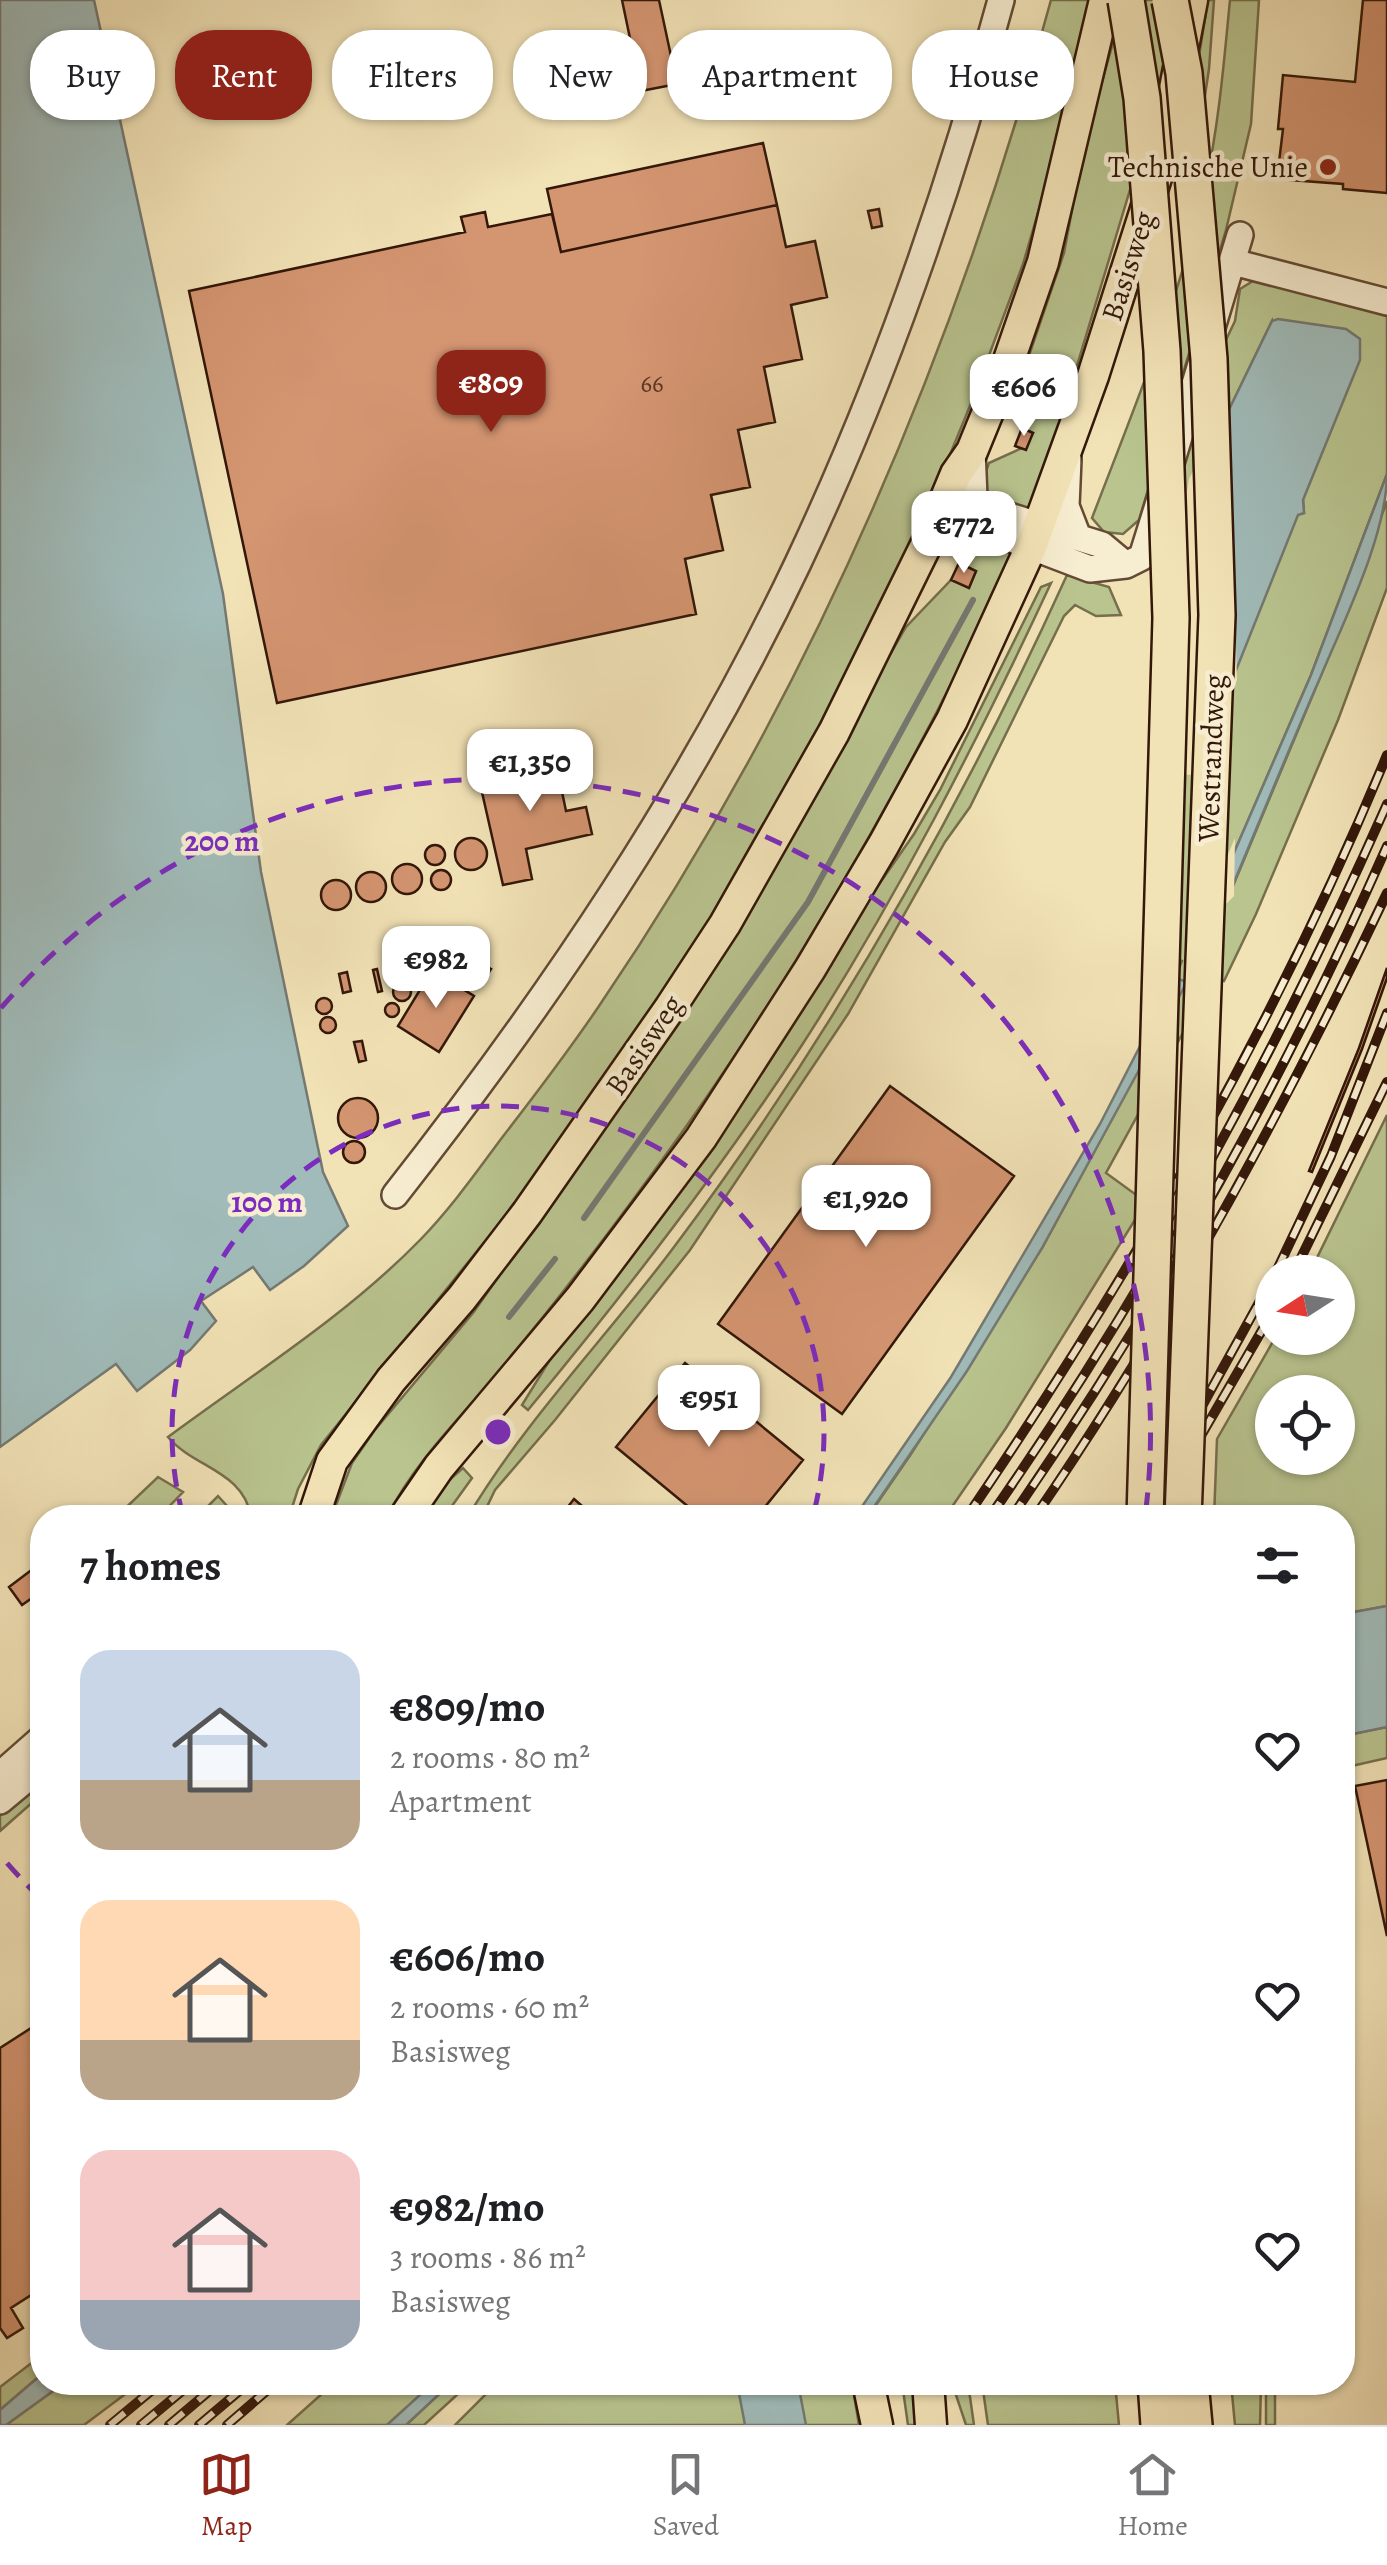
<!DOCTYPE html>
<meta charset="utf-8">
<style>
:root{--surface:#fff;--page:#f2f2f2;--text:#202124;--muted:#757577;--line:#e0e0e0;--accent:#8f2418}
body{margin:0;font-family:Alegreya,serif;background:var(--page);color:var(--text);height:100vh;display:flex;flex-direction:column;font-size:38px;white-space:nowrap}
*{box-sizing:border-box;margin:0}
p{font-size:32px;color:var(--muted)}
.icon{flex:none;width:55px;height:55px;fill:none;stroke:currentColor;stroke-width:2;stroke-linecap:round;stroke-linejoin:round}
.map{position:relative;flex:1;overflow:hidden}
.details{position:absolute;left:30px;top:1505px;width:1325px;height:890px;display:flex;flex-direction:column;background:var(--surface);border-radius:40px;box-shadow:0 2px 8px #0004}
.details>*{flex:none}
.hud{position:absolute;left:30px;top:30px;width:1328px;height:90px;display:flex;gap:20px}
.needle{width:65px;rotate:258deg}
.buttons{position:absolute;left:1255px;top:1255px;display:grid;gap:20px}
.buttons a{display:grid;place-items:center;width:100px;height:100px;border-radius:50%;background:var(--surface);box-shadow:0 2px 8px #0004;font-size:50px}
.price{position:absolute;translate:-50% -85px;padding:0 22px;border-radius:20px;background:#fff;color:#222;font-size:32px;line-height:65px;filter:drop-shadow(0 2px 5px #0008)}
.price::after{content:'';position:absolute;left:50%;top:60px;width:30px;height:22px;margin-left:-15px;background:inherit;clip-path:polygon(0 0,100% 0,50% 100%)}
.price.active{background:var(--accent);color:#fff}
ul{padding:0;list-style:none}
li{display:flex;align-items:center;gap:30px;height:250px;padding:0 50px}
li span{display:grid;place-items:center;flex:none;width:280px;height:200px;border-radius:30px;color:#555}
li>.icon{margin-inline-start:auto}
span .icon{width:120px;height:120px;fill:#fffc;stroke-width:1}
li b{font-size:42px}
h2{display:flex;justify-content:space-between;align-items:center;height:120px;padding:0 50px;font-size:42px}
.pill{padding:0 35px;border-radius:40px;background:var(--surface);box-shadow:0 2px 8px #0004;font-size:35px;line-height:90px}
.pill.active{background:var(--accent);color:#fff}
.tab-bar{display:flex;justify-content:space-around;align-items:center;height:140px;border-top:2px solid var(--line);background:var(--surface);font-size:28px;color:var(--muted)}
.tab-bar a{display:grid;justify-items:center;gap:5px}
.tab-bar .active{color:var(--accent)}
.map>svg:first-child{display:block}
.green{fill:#b9c48f;stroke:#766e4c;stroke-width:2.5;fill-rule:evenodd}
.water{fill:#a0bbb9;stroke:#747973;stroke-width:2.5}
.pier{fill:#f2e3b7}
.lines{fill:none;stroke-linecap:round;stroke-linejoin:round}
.stream{stroke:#747973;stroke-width:6}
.building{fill:#d49571;stroke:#331709;stroke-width:2.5}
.minor-casing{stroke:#634a34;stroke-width:30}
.major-casing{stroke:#331709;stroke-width:35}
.highway-casing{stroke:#331709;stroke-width:40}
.minor{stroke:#f7edd0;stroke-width:25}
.major{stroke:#f2e3b7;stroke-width:30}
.highway{stroke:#f2e3b7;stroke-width:35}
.rail-casing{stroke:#331709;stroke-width:10}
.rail{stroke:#f7edd0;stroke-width:6;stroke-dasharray:19;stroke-linecap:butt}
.highway-bridge-casing{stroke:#331709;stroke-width:40;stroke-linecap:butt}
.highway-bridge{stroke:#f2e3b7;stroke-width:35}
.ring{fill:none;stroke:#7b2cbf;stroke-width:5;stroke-dasharray:18 12}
.poi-dot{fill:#8f2418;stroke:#f7edd0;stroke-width:4}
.labels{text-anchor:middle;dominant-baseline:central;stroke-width:9;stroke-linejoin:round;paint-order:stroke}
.number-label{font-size:25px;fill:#5b3623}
.poi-label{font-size:30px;fill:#331709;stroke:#f7edd0;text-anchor:end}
.street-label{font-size:30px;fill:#331709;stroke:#f7edd0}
.centre{fill:#7b2cbf;stroke:#f7edd0;stroke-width:5}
.ring-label{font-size:30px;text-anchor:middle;font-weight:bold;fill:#7b2cbf;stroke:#f7edd0;stroke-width:9;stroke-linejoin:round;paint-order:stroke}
</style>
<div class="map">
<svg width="1387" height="2425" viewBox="0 0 1387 2425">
<rect width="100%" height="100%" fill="#f2e3b7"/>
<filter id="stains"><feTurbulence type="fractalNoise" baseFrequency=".002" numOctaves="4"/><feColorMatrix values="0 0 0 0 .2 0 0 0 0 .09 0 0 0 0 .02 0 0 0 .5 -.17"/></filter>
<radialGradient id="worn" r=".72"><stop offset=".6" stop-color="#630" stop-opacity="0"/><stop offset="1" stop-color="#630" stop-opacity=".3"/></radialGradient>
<path class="green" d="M1051 0H1090L1063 127 1023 264 972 401 928 508 798 771 711 922 527 1189 321 1445 298 1489 289 1517H251C244 1471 194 1468 168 1437 253 1374 346 1316 420 1240 451 1208 475 1174 501 1139 535 1095 568 1052 599 1006 807 700 954 357 1051 0Z
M1125 0H1180L1167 67 1032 515 1010 504 985 505 983 480 989 463 1022 448 1033 433 1024 429 1033 402 1021 379 1064 253 1084 146Z
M1208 0H1214L1209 69 1199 135 1198 62Z
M1230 0H1259L1251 124 1226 230 1139 520 1123 534 1104 532 1092 518C1134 408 1180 298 1206 183 1219 123 1224 61 1230 0Z
M1253 281 1279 285 1387 316V474L1311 675 1217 892 1228 898 1334 644 1387 501V588L1338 720 1256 914 1224 981 1213 978 1106 1173 1146 1202 1006 1428 945 1517 867 1518 911 1454 1042 1248 1186 982 1175 978 1182 961 1149 943 1156 542 1225 342 1235 321 1240 289ZM1272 321 1303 500 1304 513 1298 514 1194 482Z
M980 534 1016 552C914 768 796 978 654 1171 604 1240 551 1308 497 1374 459 1419 413 1464 387 1517L331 1518 352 1463 374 1431 473 1313 682 1016 906 627 951 580 969 587 976 571 959 563Z
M1067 575 1109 587 1121 615 1096 616 1075 605 1064 616 970 807 945 842 848 1014 690 1250 555 1420 495 1490 482 1517 467 1518C526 1419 606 1338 674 1247 830 1039 960 811 1067 575Z
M1051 583C977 742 897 898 802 1045 719 1172 625 1293 528 1410L522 1405 564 1337 914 834 940 790 1041 587Z
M1387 1115V1606L1343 1614 1342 1518H1214L1217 1439 1275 1338H1338V1272H1310ZM1272 1392H1338V1458H1272Z
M463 1468 472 1478 444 1517 419 1518 430 1497Z
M158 1477 183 1492 159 1517H116Z
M218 1496 228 1507 230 1517H219L222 1511 216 1517 196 1518Z
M1387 1727V1758L1343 1768 1342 1736Z
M42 1781V1794L0 1831V1811Z
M42 2355V2374L0 2410V2387Z
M498 2382 852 2383 859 2425H455Z
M64 2383H140L84 2425H6Z
M334 2383H434L387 2425H287Z
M451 2383H470L424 2425H406Z
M902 2383H919L925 2425H908Z
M952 2383H968L974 2425H966Z
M982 2383H1115L1119 2425H988Z
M1231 2383H1261L1260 2425H1235Z
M1266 2383H1275V2425H1266Z"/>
<path class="water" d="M0 0H94L223 594 261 872 323 1172 348 1226 304 1266 270 1290 253 1267 201 1301 216 1321 190 1350 137 1391 116 1364 0 1447Z
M1278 319 1346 329 1360 339V360L1303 500 1304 513 1298 515 1203 753 1194 482 1272 321Z
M1387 474C1387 534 1344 621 1320 678 1288 751 1258 825 1227 899L1217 892 1311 675Z
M1175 978 1187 982 1042 1248 967 1371 867 1517 854 1518 951 1377 1100 1124Z
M1387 1606V1727L1343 1736V1614Z
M42 2374V2382L64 2383 6 2425H0V2410Z
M434 2382 451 2383 406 2425H387Z
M737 2383H798L806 2425H745Z"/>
<path class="pier" d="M1229 399 1237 680 1207 756 1192 775 1183 774 1179 497 1187 491 1189 479Z
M1235 838 1234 896 1226 904 1212 892Z"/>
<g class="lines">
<path class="stream" d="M584 1218 808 902 973 600
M509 1317 555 1259"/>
</g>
<path class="building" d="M622 0H659L677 84 641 91Z
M1363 0H1387V193L1343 189V184L1277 179 1283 129H1278L1283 75 1355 82Z
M763 143 777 205 561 252 547 189Z
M777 205 786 247 815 241 827 297 791 305 802 359 764 367 775 422 738 430 750 487 711 495 723 550 685 559 696 614 277 703 189 291 465 232 461 217 485 212 488 227 552 214 561 252Z
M879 209 882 226 872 228 868 211Z
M1022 428 1033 433 1026 450 1015 446Z
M959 563 976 571 969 588 951 580Z
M575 758 580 777 560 782 566 811 586 807 592 834 526 849 532 879 503 885 479 779Z
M455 854a16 16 0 1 1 32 0a16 16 0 1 1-32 0Z
M425 855a10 10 0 1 1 20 0a10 10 0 1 1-20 0Z
M392 879a15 15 0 1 1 30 0a15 15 0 1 1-30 0Z
M431 880a10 10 0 1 1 20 0a10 10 0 1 1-20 0Z
M356 887a15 15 0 1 1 30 0a15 15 0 1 1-30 0Z
M321 895a15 15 0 1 1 30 0a15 15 0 1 1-30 0Z
M419 957a7 7 0 1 1 14 0a7 7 0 1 1-14 0Z
M407 951 413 956 399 971 394 966Z
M403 973a10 10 0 1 1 20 0a10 10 0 1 1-20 0Z
M484 965 491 969 480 986 473 982Z
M1387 968V978L1362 1049 1312 1172 1309 1171 1359 1048Z
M377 969 382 991 378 992 373 970Z
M432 970 474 996 439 1052 398 1026Z
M347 972 351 991 343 993 339 974Z
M393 992a9 9 0 1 1 18 0a9 9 0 1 1-18 0Z
M316 1006a8 8 0 1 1 16 0a8 8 0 1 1-16 0Z
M385 1010a7 7 0 1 1 14 0a7 7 0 1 1-14 0Z
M320 1025a8 8 0 1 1 16 0a8 8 0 1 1-16 0Z
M362 1041 366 1060 359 1062 354 1042Z
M890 1086 1014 1176 842 1414 718 1324Z
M338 1118a20 20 0 1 1 40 0a20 20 0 1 1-40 0Z
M343 1152a11 11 0 1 1 22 0a11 11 0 1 1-22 0Z
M685 1363 803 1460 756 1518H702L616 1447Z
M574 1499 596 1518H559Z
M42 1562V1591L22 1605 9 1587Z
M1387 1780V1936L1355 1786Z
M42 2021V2288L11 2308 23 2328 7 2338 0 2328V2048Z"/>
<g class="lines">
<g class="minor-casing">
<path id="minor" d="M1233 262 1387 302
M972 451 974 497 981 517 993 532 1090 569 1126 565 1142 557 1160 499
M1068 459 1066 506 1078 537
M1172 460 1240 235
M929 539 964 522 1006 515 1102 545 1126 565
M395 1195C550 998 691 789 798 563 883 383 949 192 1001 0
M0 1775 42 1738
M0 1801 42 1766"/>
</g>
<g class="major-casing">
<path id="major" d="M313 1518 332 1461 391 1380 462 1298 527 1213 670 1008 725 924 834 732 929 539 956 474 972 451 1008 363 1043 262 1105 0
M404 1518 439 1467 580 1299 701 1138 810 969 884 844 952 720 1031 547 1093 376 1161 162 1192 0
M868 2382 877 2425
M928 2382 931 2425"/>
</g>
<g class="highway-casing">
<path id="highway" d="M1156 2382 1159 2425
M1190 2382 1194 2425"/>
</g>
<use href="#minor" class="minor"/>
<use href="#major" class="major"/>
<use href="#highway" class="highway"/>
<g class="rail-casing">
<path id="rail" d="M1276 1272 1331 1156 1387 1013
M1294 1272 1387 1082
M1202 1434 1272 1313
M966 1518C1130 1277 1276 1024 1387 755
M989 1518C1145 1294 1277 1053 1387 804
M1011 1518C1156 1307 1284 1080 1387 846
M1034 1518C1170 1320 1284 1110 1387 893
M1130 1518 1196 1417 1272 1279
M110 2425 162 2382
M141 2425 193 2382
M169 2425 220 2382
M199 2425 250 2382
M227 2425 277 2382"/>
</g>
<use href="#rail" class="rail"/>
<g class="highway-bridge-casing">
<path id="highway-bridge" d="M1126 0 1142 98 1162 351 1171 618 1145 1518
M1170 0 1184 73 1209 359 1217 615 1183 1518"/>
</g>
<use href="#highway-bridge" class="highway-bridge"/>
</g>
<g class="ring">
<path d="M183 1516A326 326 0 1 1 813 1516"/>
<path d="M40 1898A653 653 0 0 1 1 1856M1 1008A653 653 0 0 1 1145 1517"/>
</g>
<circle class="poi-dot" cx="1328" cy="167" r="10"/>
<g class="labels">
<g class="number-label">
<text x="652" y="384">66</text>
</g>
<g class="poi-label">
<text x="1308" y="167">Technische Unie</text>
</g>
<g class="street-label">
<text transform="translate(1128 266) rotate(-72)">Basisweg</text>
<text transform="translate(1211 758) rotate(-88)">Westrandweg</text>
<text transform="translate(644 1045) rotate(-56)">Basisweg</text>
</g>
</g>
<circle cx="498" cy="1432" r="15" class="centre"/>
<g class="ring-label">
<text x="222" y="851">200 m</text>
<text x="267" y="1212">100 m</text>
</g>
<rect width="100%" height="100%" filter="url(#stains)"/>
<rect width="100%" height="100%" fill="url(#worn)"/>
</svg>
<div class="buttons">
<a><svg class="needle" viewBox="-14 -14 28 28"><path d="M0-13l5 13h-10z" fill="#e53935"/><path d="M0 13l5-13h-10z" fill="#757577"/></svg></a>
<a><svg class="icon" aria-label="locate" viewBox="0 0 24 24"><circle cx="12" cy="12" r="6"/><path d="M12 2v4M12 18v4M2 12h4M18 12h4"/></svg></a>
</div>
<b class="price active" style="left:491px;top:435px">€809</b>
<b class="price" style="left:1024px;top:439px">€606</b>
<b class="price" style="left:964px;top:576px">€772</b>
<b class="price" style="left:530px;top:814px">€1,350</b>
<b class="price" style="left:436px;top:1011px">€982</b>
<b class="price" style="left:866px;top:1250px">€1,920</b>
<b class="price" style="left:709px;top:1450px">€951</b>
<div class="hud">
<a class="pill">Buy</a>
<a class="pill active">Rent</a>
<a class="pill">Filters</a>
<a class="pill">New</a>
<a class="pill">Apartment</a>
<a class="pill">House</a>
</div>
<section class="details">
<h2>7 homes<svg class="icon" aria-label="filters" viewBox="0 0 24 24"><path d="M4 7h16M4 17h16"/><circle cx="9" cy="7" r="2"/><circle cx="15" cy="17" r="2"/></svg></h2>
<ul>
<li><span style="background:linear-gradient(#c9d6e8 65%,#b9a48a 0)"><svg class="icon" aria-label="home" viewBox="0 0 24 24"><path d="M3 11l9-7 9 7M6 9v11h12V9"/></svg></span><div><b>€809/mo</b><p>2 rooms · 80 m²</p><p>Apartment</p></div><svg class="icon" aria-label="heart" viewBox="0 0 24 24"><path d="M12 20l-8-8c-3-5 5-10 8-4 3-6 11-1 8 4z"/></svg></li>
<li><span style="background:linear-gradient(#ffd9b3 70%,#b9a48a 0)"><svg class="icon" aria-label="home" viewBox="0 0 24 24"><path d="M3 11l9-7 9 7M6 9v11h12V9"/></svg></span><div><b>€606/mo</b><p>2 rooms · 60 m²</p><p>Basisweg</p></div><svg class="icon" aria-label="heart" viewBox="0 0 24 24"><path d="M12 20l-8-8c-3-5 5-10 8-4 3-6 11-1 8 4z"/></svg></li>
<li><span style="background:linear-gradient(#f6c9c9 75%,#9aa5b1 0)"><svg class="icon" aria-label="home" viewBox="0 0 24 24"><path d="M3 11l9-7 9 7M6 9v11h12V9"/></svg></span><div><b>€982/mo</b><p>3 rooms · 86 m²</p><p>Basisweg</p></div><svg class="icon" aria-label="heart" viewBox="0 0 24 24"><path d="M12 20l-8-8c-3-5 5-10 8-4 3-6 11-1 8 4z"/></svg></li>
</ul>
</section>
</div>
<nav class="tab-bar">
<a class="active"><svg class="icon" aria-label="map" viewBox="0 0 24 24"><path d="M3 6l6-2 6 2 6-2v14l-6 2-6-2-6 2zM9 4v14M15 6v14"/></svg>Map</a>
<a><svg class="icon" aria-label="saved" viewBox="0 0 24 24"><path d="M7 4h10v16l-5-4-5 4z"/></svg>Saved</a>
<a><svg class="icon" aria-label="home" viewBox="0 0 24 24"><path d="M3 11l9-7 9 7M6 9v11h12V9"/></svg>Home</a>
</nav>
